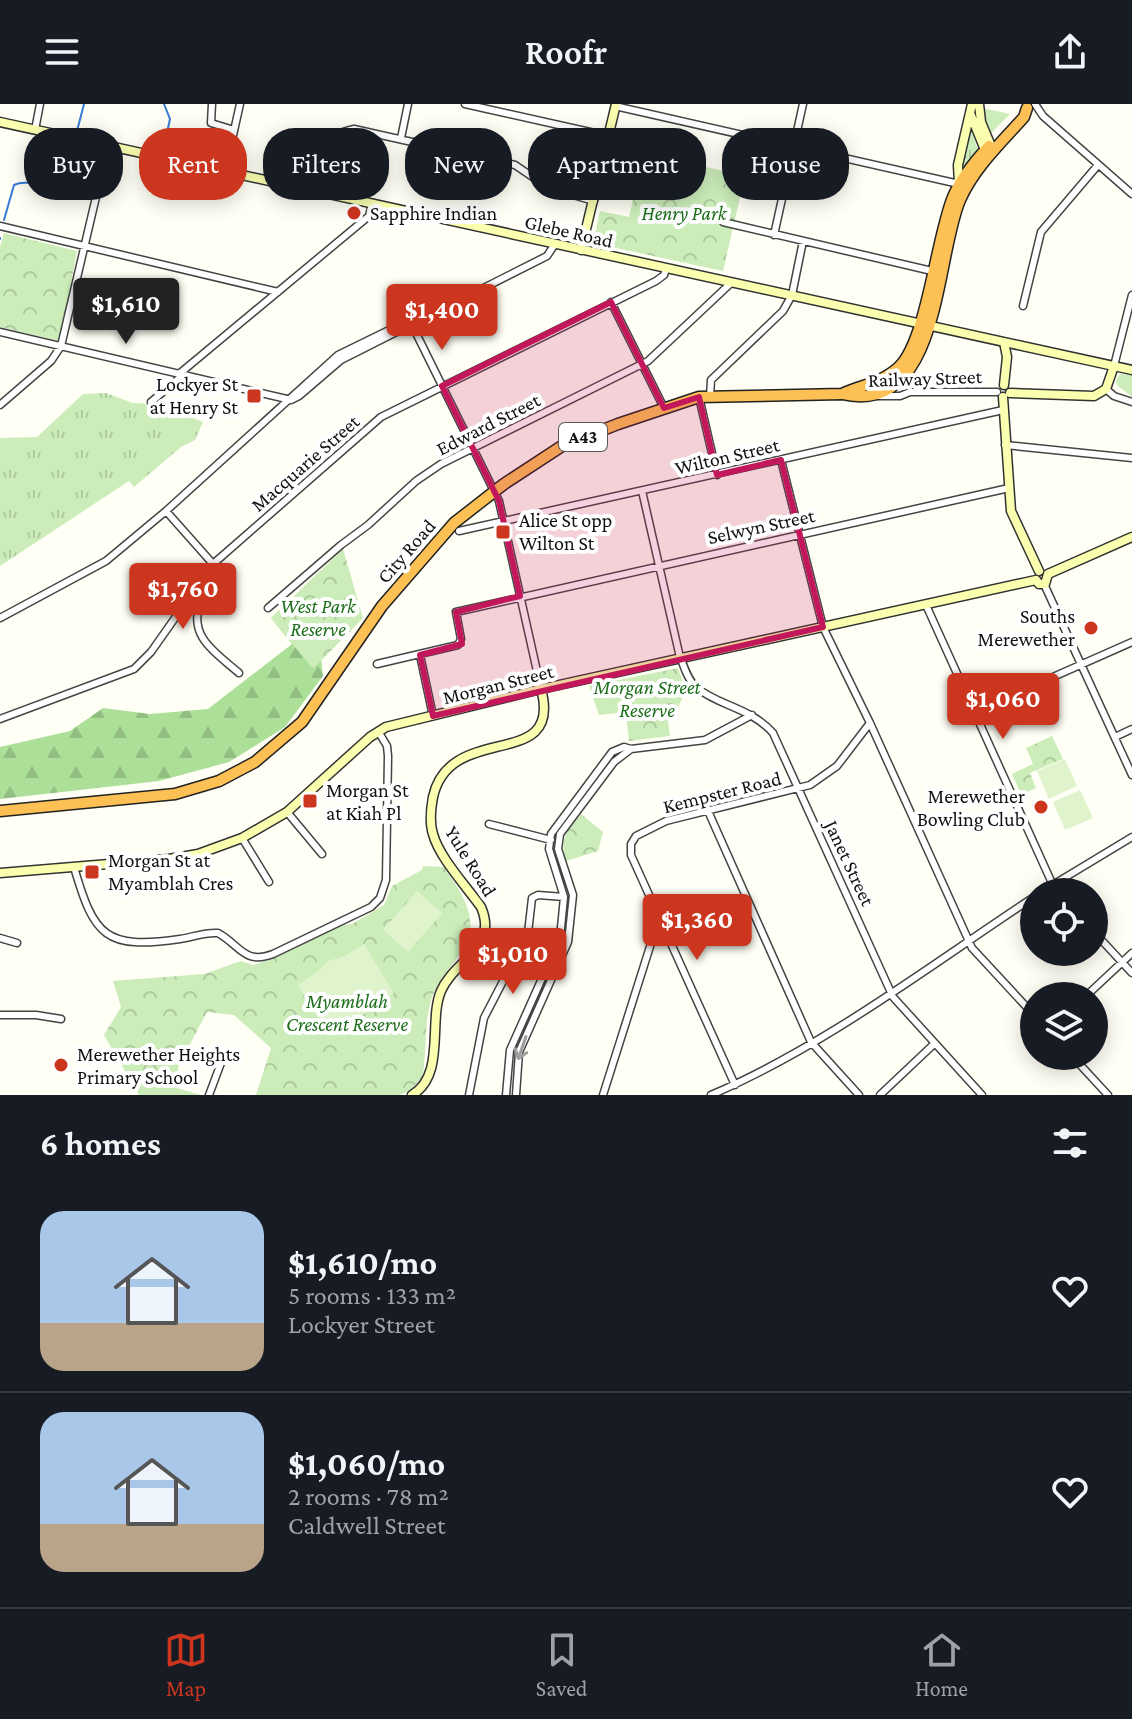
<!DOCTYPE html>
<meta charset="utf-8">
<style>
:root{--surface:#171b24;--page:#20242c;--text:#f1f3f6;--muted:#9ea1a6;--line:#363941;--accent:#cc351e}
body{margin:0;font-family:"Crimson Pro",serif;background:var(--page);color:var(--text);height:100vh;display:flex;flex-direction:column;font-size:30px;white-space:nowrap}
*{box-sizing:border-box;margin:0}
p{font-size:26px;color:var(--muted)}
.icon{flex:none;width:44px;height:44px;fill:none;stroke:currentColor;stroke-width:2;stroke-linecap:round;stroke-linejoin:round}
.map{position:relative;height:991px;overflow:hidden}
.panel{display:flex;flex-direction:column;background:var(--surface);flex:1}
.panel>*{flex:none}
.top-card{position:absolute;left:24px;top:24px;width:1084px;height:72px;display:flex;gap:16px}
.buttons{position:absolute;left:1020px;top:774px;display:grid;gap:16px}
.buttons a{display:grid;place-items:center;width:88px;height:88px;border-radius:50%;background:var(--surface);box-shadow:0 4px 20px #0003;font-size:40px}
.price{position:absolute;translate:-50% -68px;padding:0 18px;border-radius:8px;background:var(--accent);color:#fff;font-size:26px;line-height:52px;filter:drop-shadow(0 2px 4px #0008)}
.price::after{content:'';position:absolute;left:50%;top:48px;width:24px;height:18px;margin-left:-12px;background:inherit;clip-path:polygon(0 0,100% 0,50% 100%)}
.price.current{background:#222;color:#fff}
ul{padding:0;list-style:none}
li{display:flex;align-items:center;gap:24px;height:200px;padding:0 40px}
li+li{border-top:2px solid var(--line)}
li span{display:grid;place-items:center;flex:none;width:224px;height:160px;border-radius:24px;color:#555}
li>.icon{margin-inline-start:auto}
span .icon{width:96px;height:96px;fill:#fffc;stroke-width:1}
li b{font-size:34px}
h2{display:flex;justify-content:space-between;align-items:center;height:96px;padding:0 40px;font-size:34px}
.tag{padding:0 28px;border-radius:32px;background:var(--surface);box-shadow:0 4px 20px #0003;font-size:28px;line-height:72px}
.tag.current{background:var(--accent);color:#fff}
header{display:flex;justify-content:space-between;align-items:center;height:104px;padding:0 40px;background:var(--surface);font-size:36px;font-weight:600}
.tab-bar{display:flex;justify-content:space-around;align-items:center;height:112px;border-top:2px solid var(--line);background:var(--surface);font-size:22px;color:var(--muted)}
.tab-bar a{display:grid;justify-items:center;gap:4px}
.tab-bar .current{color:var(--accent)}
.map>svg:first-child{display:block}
.grass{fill:url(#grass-tufts)}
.forest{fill:url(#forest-firs)}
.park{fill:url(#park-crowns)}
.pitch{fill:#dff4cd}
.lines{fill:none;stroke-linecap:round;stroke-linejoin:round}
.stream{stroke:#377ad6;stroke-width:2}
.street-casing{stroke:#444;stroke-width:9}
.secondary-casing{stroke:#333;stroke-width:11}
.highway-casing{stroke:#222;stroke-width:13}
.street{stroke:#fff;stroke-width:6}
.secondary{stroke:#faffb0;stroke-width:8}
.highway{stroke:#fdc055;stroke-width:10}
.oneway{stroke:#a0a0a0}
.marked{fill:#c2185b;fill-opacity:0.2;stroke:#c2185b;stroke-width:6;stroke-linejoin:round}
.poi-dot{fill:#cc351e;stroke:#fff;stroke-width:3}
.labels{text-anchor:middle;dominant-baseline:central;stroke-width:8;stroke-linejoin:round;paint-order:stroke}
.shield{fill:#fff;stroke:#585858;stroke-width:2}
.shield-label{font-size:18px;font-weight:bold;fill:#111}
.poi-label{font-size:20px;fill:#111;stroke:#fff;text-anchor:start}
.park-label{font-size:20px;font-style:italic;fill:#1d6f1b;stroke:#fff}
.street-label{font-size:20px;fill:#111;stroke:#fff}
</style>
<header><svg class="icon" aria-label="menu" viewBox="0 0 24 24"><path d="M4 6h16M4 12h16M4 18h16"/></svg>Roofr<svg class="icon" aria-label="share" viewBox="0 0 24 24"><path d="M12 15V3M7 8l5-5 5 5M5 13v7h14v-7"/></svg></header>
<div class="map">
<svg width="1132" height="991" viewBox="0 0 1132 991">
<defs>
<pattern id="grass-tufts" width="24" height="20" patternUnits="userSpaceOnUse" patternTransform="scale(2)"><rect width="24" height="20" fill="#ccedba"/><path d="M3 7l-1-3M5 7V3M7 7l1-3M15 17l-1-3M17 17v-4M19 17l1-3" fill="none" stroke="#aeca9f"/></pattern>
<pattern id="forest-firs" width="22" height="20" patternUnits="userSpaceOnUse" patternTransform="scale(2)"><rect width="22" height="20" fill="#acdf98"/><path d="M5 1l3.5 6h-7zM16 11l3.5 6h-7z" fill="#93be82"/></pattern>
<pattern id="park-crowns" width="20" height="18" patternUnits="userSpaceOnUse" patternTransform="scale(2)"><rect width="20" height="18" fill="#ccedba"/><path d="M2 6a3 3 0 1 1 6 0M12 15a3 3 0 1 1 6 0" fill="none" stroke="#aeca9f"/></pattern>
</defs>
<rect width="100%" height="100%" fill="#fffff5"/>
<path class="grass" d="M982 4 1010 10 990 30 986 26Z
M970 22 978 46 960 67Z
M106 289 133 299 157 300 203 318 195 336 181 343 134 383 129 377 0 462V334L37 333 83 290Z"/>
<path class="forest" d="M287 499 316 511 323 572 285 623 229 658 159 677 0 695V643L70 627 103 604 150 610 208 605 292 540 271 514Z"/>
<path class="park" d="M644 49 745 72 723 167 593 139 600 107 629 113Z
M4 129 77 147 60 237 0 223V143Z
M1120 270 1132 271V293L1117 281 1116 276Z
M343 445 363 514 313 565 271 514Z
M678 564 686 587 674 611 667 609 670 632 629 637 626 608 599 611 589 582Z
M1052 632 1063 655 1030 669 1036 684 1021 691 1012 670 1033 660 1026 644Z
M581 710 603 728 598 747 566 757C559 732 566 729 581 710Z
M423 762 444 763C459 785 481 815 465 842 453 863 436 876 430 900 424 924 427 950 422 974L408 988 399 991H256L271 944 234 911 207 908 179 961 173 983 201 991H139L104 931 121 903 113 877 204 870 241 857 253 861 272 855 340 822 352 820 384 801 392 782 422 766Z"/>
<path class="pitch" d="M1065 655 1077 682 1049 695 1037 667Z
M1080 686 1093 714 1065 726 1053 698Z
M417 787 442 809 408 848 383 826Z
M364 840 394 889 364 910 328 930 298 881 316 869 328 857 345 852Z"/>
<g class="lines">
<path class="stream" d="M77 27 84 0
M164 43 170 15 164 0
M4 116 14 81C30 73 56 90 65 78 71 71 71 55 73 46
M0 135V134"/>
<g class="street-casing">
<path id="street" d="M212 0 211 19 234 26
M465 0 608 32
M1035 0 1043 12 1132 90
M615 2 959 80
M35 26 40 0
M401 34 408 0
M225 67 240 0
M309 86C316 53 317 33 354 25L515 61 549 84 594 97
M723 118 932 167
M0 122 278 188
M774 131 803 0
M611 198 664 304
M1023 202 1041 128 1098 61
M415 227 499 397 541 585
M0 228 291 296
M1114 262 1132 191
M179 270 369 112 372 100
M1106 285 1114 292 1132 298
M878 292H900L910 288H997
M699 293 717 371
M710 293 711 276 783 207 792 191 803 137
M291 296 299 292 341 256 547 152 555 140
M151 298 183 271
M0 301 51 257 61 242 108 42
M1005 341 1132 354
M781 356 823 523 870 619 972 844 1034 911
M642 387 679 549C683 560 687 575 696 583 718 602 750 603 773 629L893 893 982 991
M166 407 213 460
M459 427 1003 306
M213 463C210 476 204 487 200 499 188 533 216 549 239 569
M1044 480 1132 671
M926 501 1056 788
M268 504 341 441 368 421 416 377 441 360 648 257 731 179
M0 514 106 457 166 407 338 251 428 207 444 202
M420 551 433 612
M377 560 458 541 461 535 456 508 1009 384
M974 608 1132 538
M0 615 134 565 151 548 213 460 381 313 656 177 664 171 666 165
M1115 633 1132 625
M708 707 811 938 859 991
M287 708 322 750
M489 720 551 736
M242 734 269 778
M74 763C94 832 105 846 180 835 193 833 205 828 218 829 240 841 244 861 273 850L371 803 380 794 386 776 388 652 387 642 378 627
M1041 788 1132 733
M1094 828 1132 869
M0 834 17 839
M1086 892 1132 849
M0 911H36L61 915
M1072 952 1108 991
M735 981 631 751V740L636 732 666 717 810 681 837 662 870 619
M209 991 224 951
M469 991 484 914 528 829 532 794 538 791 564 793
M506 991 510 946 560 834 564 793 549 745 551 730 612 648 624 643 631 645 705 636 752 611
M516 991 519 948 568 838 573 791 558 745 560 730 614 658 631 645
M603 991 660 811
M711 991C827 941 929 862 1034 793
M880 991 934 940"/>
</g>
<g class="secondary-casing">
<path id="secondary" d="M979 0 981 18 993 47
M970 9 985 46H988
M0 18 1132 266
M959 80 958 61 972 0
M581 146 616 0
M1004 238 1007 253 1004 281
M1010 289 1094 292 1106 285 1114 262
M1003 293 1011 407 1039 467
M1048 470 1132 433
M1036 476 1039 480H1045L1048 470
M0 769 169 755 198 750 242 734 287 708 370 633 386 623 541 585 1036 476
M412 991C446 971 428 917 441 887 454 856 499 844 481 803 466 782 439 753 433 730 429 718 431 704 433 693 450 616 564 669 541 585"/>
</g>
<g class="highway-casing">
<path id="highway" d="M844 289C863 281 883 278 899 263 927 236 936 134 953 93 961 74 975 57 989 42
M0 707 175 690 219 677 255 658 302 618 382 502 454 419 504 380 562 342 618 320 699 293 842 290C941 313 935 154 960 96 974 64 1001 39 1024 13L1027 4"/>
</g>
<use href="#street" class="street"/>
<use href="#secondary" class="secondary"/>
<use href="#highway" class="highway"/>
</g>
<defs><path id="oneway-shaft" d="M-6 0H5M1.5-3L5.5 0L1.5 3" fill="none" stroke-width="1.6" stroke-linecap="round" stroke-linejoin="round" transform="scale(2)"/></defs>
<use class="oneway" href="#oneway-shaft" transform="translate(522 944) rotate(109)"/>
<path class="marked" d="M611 198 664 304 699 293 717 371 781 356 823 523 433 612 420 551 462 540 456 508 520 492 499 397 442 282Z"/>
<g class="poi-dot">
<circle cx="354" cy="109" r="8"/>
<rect x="246" y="284" width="16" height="16" rx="4"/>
<rect x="495" y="420" width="16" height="16" rx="4"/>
<circle cx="1091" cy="524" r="8"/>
<rect x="302" y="689" width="16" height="16" rx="4"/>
<circle cx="1041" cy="703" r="8"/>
<rect x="84" y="760" width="16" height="16" rx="4"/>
<circle cx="61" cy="961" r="8"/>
</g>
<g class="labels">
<rect class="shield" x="559" y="319" width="48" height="28" rx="6"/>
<g class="shield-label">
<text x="583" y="333">A43</text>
</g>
<g class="poi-label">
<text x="370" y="109">Sapphire Indian</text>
<text x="238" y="280" text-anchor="end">Lockyer St<tspan x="238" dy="23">at Henry St</tspan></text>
<text x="519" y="416">Alice St opp<tspan x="519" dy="23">Wilton St</tspan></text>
<text x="1075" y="512" text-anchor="end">Souths<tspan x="1075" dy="23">Merewether</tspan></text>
<text x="326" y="686">Morgan St<tspan x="326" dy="23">at Kiah Pl</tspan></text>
<text x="1025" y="692" text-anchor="end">Merewether<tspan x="1025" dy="23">Bowling Club</tspan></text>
<text x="108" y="756">Morgan St at<tspan x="108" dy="23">Myamblah Cres</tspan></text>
<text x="77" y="950">Merewether Heights<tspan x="77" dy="23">Primary School</tspan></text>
</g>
<g class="park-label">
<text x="684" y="109">Henry Park</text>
<text x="318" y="502">West Park<tspan x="318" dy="23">Reserve</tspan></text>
<text x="647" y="583">Morgan Street<tspan x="647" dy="23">Reserve</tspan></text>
<text x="347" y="897">Myamblah<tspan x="347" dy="23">Crescent Reserve</tspan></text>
</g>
<g class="street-label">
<text transform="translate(569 127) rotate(13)">Glebe Road</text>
<text transform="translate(925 274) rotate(-2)">Railway Street</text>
<text transform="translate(488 320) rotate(-27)">Edward Street</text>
<text transform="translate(727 352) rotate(-13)">Wilton Street</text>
<text transform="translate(305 359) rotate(-41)">Macquarie Street</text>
<text transform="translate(761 422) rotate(-12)">Selwyn Street</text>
<text transform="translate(406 447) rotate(-49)">City Road</text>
<text transform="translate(498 580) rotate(-14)">Morgan Street</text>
<text transform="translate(722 688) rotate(-14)">Kempster Road</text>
<text transform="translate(471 757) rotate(58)">Yule Road</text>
<text transform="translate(850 759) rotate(65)">Janet Street</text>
</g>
</g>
</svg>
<div class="buttons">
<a><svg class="icon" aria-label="locate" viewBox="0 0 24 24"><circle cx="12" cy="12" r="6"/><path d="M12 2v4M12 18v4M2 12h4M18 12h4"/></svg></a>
<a><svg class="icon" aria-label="layers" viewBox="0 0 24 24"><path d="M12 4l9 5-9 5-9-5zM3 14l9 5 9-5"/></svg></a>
</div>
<b class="price current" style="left:126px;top:242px">$1,610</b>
<b class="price" style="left:442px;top:248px">$1,400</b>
<b class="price" style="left:183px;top:527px">$1,760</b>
<b class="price" style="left:1003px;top:637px">$1,060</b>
<b class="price" style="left:697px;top:858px">$1,360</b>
<b class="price" style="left:513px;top:892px">$1,010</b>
<div class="top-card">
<a class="tag">Buy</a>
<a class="tag current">Rent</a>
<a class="tag">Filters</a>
<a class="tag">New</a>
<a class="tag">Apartment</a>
<a class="tag">House</a>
</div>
</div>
<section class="panel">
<h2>6 homes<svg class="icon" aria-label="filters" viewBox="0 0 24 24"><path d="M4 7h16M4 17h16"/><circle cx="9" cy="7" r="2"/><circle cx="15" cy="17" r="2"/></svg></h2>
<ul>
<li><span style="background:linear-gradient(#a9c7e8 70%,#b9a48a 0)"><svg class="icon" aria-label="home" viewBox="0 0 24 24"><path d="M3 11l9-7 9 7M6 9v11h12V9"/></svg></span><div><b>$1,610/mo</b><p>5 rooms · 133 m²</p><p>Lockyer Street</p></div><svg class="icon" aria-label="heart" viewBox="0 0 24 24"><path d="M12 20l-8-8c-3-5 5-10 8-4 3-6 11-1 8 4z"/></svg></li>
<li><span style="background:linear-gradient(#a9c7e8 70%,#b9a48a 0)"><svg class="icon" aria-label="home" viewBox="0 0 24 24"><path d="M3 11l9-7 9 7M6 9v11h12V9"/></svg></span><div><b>$1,060/mo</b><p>2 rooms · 78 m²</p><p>Caldwell Street</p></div><svg class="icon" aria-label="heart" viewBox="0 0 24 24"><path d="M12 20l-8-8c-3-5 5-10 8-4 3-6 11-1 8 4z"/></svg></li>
</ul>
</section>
<nav class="tab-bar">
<a class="current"><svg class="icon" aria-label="map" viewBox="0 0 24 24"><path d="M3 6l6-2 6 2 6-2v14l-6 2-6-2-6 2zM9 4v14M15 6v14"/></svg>Map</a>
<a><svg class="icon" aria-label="saved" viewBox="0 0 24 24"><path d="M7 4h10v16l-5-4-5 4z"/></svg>Saved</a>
<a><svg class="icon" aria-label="home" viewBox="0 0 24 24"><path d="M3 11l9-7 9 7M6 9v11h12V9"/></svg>Home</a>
</nav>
